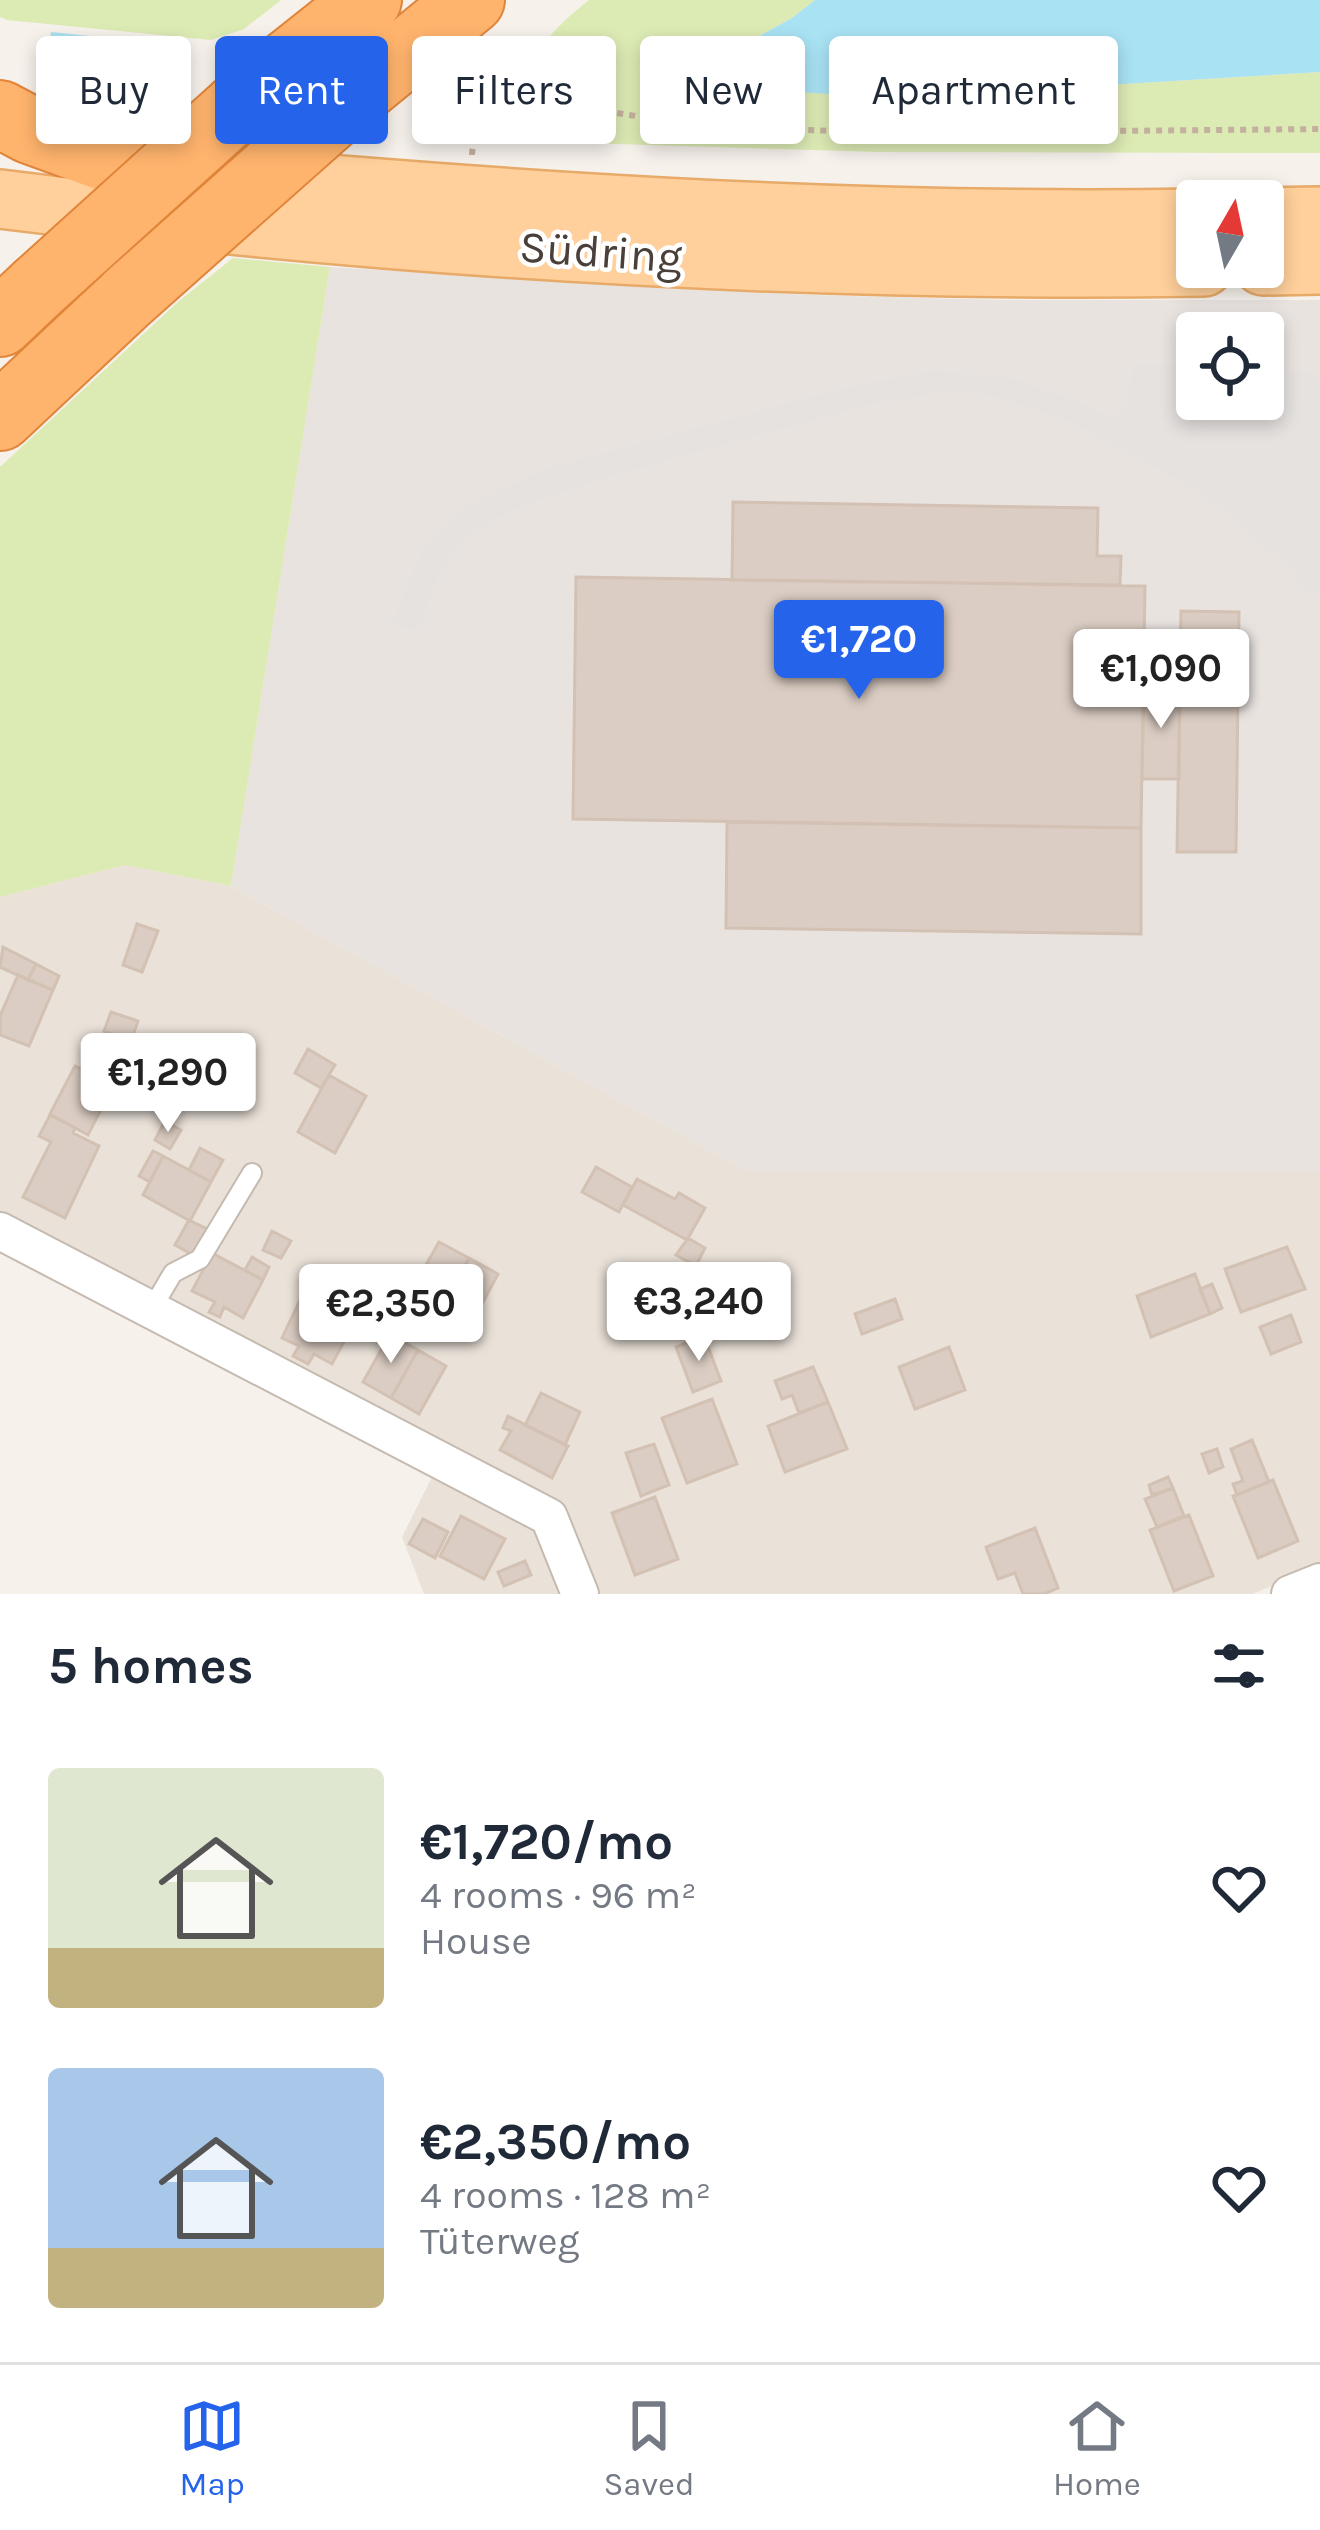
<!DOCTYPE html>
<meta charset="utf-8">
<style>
:root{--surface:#fff;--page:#f2f2f3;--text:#1f2937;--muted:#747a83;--line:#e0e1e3;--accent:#2563eb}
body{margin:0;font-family:Karla,sans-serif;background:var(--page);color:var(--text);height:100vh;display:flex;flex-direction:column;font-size:45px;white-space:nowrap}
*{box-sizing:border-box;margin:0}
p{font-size:39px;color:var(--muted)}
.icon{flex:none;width:66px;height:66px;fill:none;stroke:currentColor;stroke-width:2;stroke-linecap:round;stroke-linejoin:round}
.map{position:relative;height:1594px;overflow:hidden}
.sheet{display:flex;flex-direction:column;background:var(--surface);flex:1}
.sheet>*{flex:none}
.guide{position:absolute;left:36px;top:36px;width:1248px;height:108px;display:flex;gap:24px}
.needle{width:78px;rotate:9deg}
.controls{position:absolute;left:1176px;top:180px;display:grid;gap:24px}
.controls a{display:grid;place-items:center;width:108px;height:108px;border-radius:12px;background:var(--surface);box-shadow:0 6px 18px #0003;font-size:60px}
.price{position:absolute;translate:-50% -102px;padding:0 27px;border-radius:12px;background:#fff;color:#222;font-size:39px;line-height:78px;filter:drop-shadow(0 3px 6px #0008)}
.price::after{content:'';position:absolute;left:50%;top:72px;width:36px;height:27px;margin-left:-18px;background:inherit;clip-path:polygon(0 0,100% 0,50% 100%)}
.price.on{background:var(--accent);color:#fff}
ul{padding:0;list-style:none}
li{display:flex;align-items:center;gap:36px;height:300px;padding:0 48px}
li span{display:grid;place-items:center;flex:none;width:336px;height:240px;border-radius:12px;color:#555}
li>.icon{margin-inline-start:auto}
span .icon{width:144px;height:144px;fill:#fffc;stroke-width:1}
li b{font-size:51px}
h2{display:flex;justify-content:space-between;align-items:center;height:144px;padding:0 48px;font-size:51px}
.pill{padding:0 42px;border-radius:12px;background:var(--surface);box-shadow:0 6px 18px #0003;font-size:42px;line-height:108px}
.pill.on{background:var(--accent);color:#fff}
.dock{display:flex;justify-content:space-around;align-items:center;height:168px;border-top:3px solid var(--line);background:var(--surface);font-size:33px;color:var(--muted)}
.dock a{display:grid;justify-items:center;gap:6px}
.dock .on{color:var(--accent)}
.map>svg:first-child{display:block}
.residential{fill:#eae2d9}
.industrial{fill:#e9e3e0;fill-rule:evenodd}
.green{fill:#dceab4}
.parking{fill:#e5e2e0}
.water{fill:#a8e2f3}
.building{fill:#dbcdc3;stroke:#d3c1b3;stroke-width:3}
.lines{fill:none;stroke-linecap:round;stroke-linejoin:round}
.lane-casing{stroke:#c5bab0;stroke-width:22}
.street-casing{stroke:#c5bab0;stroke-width:40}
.primary-casing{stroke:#e7aa68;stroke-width:62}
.highway-casing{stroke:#e1853a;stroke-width:70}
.path{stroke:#c4b09e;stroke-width:6;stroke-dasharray:6 6;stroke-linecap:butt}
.lane{stroke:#fff;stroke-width:18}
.street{stroke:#fff;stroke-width:36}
.primary{stroke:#ffd09b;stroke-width:57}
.highway{stroke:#ffb46d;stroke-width:66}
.highway-bridge-casing{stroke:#e1853a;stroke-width:70;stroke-linecap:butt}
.highway-bridge{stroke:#ffb46d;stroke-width:66}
.labels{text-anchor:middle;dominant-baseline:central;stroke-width:9;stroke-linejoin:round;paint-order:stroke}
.street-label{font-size:45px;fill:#4b4039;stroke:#fff}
</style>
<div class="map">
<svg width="1320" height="1594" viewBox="0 0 1320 1594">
<rect width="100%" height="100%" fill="#f6f1eb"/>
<path class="residential" d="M125 865 231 886 747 1171H1320V1567L1252 1594H424L402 1537 434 1473 0 1248V897Z"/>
<path class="industrial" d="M330 267 811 295 1001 300H1320V1171H747L231 886ZM1197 333H1263V399H1197Z"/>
<path class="green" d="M0 0H281L244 29 211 40 7 20 0 17Z
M589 0H815L792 18 721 57 720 68 892 98 1320 72V153L880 152 583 143C493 100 527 49 589 0Z
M233 258 330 267 231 886 125 865 0 897V467L179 301Z"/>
<path class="parking" d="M1133 365 1197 366V399H1263V367L1309 373 1320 382V588L1311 597 1292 569 1224 510 1183 482 1073 423 1005 399 973 393H933L865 406 599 479 526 504 487 523 459 545 441 569 418 630 392 625 416 562 439 530 465 507 546 469 853 386 930 371 1010 378 1082 403 1112 419 1128 400Z"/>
<path class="water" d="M815 0H1320V72L892 98 750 89 726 77 720 68 721 57 792 18Z
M51 32 119 39 116 57 49 50Z"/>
<path class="building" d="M733 502 1098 508 1097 556H1121L1120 585 732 580Z
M576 577 1145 586 1141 828 573 819Z
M1181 611 1239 612 1236 852H1177Z
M1144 682 1180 683 1179 779H1142Z
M727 822 1141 828V934L726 928Z
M137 924 158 931 142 972 123 965Z
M3 947 36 964 28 980 0 967Z
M36 964 59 976 53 990 28 980Z
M18 975 53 990 29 1046 0 1035V1016Z
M111 1012 138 1021 131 1041 104 1031Z
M308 1049 335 1065 321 1088 295 1073Z
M75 1066 113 1086 88 1135 50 1114Z
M329 1075 366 1096 335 1153 298 1132Z
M50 1115 75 1128 73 1133 99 1146 65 1218 23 1197 51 1142 39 1136Z
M165 1121 181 1130 170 1149 155 1140Z
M200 1148 223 1160 211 1182 189 1170Z
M153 1151 163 1156 150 1182 139 1176Z
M163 1156 211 1182 190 1221 143 1195Z
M596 1167 632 1187 619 1212 582 1192Z
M637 1179 675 1199 679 1193 705 1208 687 1240 623 1205Z
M189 1220 207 1229 193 1255 175 1245Z
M272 1231 291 1241 281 1258 263 1250Z
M688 1238 705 1248 696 1266 676 1255Z
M439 1242 469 1258 444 1303 414 1286Z
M1287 1247 1305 1289 1241 1312 1225 1269Z
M212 1253 263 1280 243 1318 224 1307 220 1317 209 1312 215 1302 192 1291Z
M252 1257 269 1267 263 1280 245 1270Z
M469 1258 498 1274 474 1319 444 1303Z
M1195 1274 1210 1314 1151 1337 1137 1296Z
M1212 1284 1222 1308 1210 1314 1200 1289Z
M895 1299 902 1319 862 1334 855 1314Z
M300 1300 352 1327 332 1364 314 1354 308 1364 293 1356 299 1346 282 1338Z
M1291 1315 1301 1342 1271 1354 1260 1327Z
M390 1334 418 1350 391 1398 363 1382Z
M704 1336 721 1381 693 1392 676 1347Z
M949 1347 965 1390 915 1409 899 1367Z
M418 1350 446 1366 419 1414 391 1398Z
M813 1367 828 1402 799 1413 792 1395 782 1399 775 1381Z
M541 1393 580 1412 565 1445 525 1425Z
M712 1399 737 1464 687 1483 662 1418Z
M828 1402 847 1449 785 1472 768 1426Z
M508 1416 568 1446 552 1478 500 1450 511 1431 503 1428Z
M1252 1440 1269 1482 1237 1495 1233 1484 1243 1481 1231 1449Z
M654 1444 669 1485 641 1496 626 1453Z
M1217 1449 1223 1467 1209 1473 1202 1454Z
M1168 1477 1173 1488 1152 1495 1149 1485Z
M1273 1480 1298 1541 1258 1558 1233 1496Z
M1173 1488 1184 1516 1157 1527 1145 1499Z
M655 1497 678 1559 635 1575 612 1513Z
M1189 1515 1213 1576 1174 1591 1150 1530Z
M461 1516 505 1539 484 1579 440 1556Z
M423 1519 448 1532 435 1558 409 1544Z
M1035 1528 1058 1588 1044 1594H1023L1015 1573 998 1579 986 1547Z
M525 1561 531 1575 504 1586 498 1572Z"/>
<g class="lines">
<g class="lane-casing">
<path id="lane" d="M151 1310 173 1273 200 1259 252 1173"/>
</g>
<g class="street-casing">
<path id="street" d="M0 1231 549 1517 580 1594
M1290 1594 1320 1582"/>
</g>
<g class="primary-casing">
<path id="primary" d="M135 167C488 200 842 224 1197 218
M0 199C398 249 803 273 1204 267
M1263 217 1320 216
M1263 266 1320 265"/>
</g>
<g class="highway-casing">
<path id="highway" d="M266 81 368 0
M361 90 471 0
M0 114 30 130 129 166
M0 323 37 288
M0 417 129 296"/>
</g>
<path class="path" d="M472 155C473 126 490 106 518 97L698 126 892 133 1320 129"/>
<use href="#lane" class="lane"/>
<use href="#street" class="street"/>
<use href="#primary" class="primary"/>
<use href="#highway" class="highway"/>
<g class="highway-bridge-casing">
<path id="highway-bridge" d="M37 288 266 81
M129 296 361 90"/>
</g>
<use href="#highway-bridge" class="highway-bridge"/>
</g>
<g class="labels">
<g class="street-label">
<text transform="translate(601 252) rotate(4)">Südring</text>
</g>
</g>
</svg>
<div class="controls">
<a><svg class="needle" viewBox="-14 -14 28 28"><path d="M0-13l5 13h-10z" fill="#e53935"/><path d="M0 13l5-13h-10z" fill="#747a83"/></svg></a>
<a><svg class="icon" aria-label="locate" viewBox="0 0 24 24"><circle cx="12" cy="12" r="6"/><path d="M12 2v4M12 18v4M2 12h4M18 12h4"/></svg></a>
</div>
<b class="price on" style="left:859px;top:702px">€1,720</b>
<b class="price" style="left:1161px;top:731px">€1,090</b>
<b class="price" style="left:168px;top:1135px">€1,290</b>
<b class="price" style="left:699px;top:1364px">€3,240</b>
<b class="price" style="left:391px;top:1366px">€2,350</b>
<div class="guide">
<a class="pill">Buy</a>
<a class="pill on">Rent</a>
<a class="pill">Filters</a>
<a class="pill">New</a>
<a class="pill">Apartment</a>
</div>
</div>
<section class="sheet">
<h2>5 homes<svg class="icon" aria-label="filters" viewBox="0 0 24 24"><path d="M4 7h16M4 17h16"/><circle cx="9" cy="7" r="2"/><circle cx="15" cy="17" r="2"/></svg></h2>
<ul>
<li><span style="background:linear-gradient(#dfe7d0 75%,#c2b280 0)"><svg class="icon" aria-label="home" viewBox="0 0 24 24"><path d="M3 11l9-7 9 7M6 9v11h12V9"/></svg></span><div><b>€1,720/mo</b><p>4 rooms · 96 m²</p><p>House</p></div><svg class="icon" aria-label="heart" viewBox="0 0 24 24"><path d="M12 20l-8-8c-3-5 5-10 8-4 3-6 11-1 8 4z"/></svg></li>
<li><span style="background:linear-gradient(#a9c7e8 75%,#c2b280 0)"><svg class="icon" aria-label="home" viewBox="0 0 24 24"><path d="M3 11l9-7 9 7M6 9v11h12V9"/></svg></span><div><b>€2,350/mo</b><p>4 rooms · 128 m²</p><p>Tüterweg</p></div><svg class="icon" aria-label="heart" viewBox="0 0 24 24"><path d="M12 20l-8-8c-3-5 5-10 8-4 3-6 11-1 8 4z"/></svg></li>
</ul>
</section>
<nav class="dock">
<a class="on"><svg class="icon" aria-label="map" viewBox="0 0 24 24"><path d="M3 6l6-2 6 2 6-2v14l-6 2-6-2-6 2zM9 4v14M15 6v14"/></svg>Map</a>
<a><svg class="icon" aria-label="saved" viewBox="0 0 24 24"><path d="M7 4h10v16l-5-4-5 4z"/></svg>Saved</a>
<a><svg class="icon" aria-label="home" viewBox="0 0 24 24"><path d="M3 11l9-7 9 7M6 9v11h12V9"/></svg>Home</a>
</nav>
